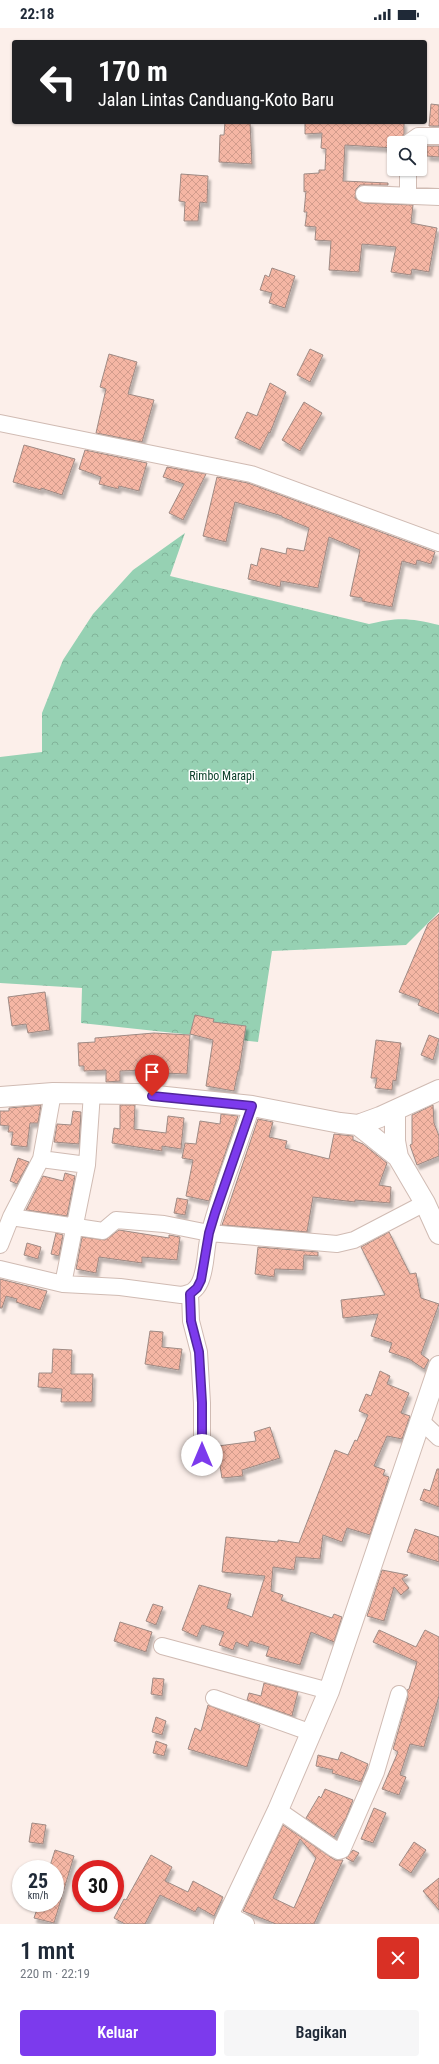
<!DOCTYPE html>
<html lang="id">
<meta charset="utf-8">
<style>
:root{--surface:#fff;--page:#f6f6f7;--text:#1f2937;--muted:#747a83;--accent:#7c3aed}
body{margin:0;font-family:"Roboto Condensed",sans-serif;background:var(--page);color:var(--text);height:100vh;display:flex;flex-direction:column;font-size:15px;white-space:nowrap}
*{box-sizing:border-box;margin:0}
p{font-size:13px;color:var(--muted)}
.icon{flex:none;width:22px;height:22px;fill:none;stroke:currentColor;stroke-width:2;stroke-linecap:round;stroke-linejoin:round}
.map{position:relative;height:1896px;overflow:hidden}
.details{display:flex;flex-direction:column;background:var(--surface);flex:1}
.details>*{flex:none}
.hud{position:absolute;left:12px;top:12px;width:415px;height:84px;border-radius:4px;box-shadow:0 1px 3px #0004;background:#202124;color:#fff;overflow:hidden}
.tools{position:absolute;left:387px;top:108px;display:grid;gap:8px}
.tools a{display:grid;place-items:center;width:40px;height:40px;border-radius:4px;background:var(--surface);box-shadow:0 1px 3px #0004;font-size:20px}
.speed{position:absolute;left:12px;top:1832px;display:flex;gap:8px;font-size:20px;font-weight:700;text-align:center}
.speed>*{display:grid;place-content:center;width:52px;height:52px;border-radius:50%;background:var(--surface);box-shadow:0 1px 3px #0004;line-height:1}
.speed small{font-size:10px;font-weight:400}
.speed .limit{border:6px solid #d22;background:#fff;color:#111}
.pin{position:absolute;display:grid;place-items:center;width:34px;height:34px;color:#fff;margin:-41px -17px;border-radius:50% 50% 50% 0;rotate:-45deg;box-shadow:0 0 4px #0007}
.pin .icon{rotate:45deg}
.me{position:absolute;width:44px;margin:-22px;rotate:0deg;stroke-linejoin:round;filter:drop-shadow(0 0 3px #0008)}
.turn{display:flex;align-items:center;gap:14px;height:84px;padding:0 20px;font-size:18px}
.turn .icon{width:52px;height:52px;stroke-width:2.5}
.turn b{display:block;font-size:28px;line-height:34px}
.round{display:grid;place-items:center;flex:none;width:42px;height:42px;border-radius:4px;background:var(--page)}
.headline{display:flex;align-items:center;justify-content:space-between;height:68px;padding:0 20px}
h1{font-size:24px;font-weight:600;line-height:30px}
.action{display:flex;gap:8px;margin-top:auto;padding:8px 20px}
.action a{flex:1;height:46px;border-radius:4px;background:var(--accent);color:#fff;font-size:16px;font-weight:600;line-height:46px;text-align:center}
.action a+a{background:var(--page);color:var(--text)}
.status{display:flex;justify-content:space-between;align-items:center;height:28px;padding:0 20px;background:var(--surface);direction:ltr}
.status svg{height:11px;fill:currentColor}
.map>svg:first-child{display:block}
</style>
<div class="status"><b>22:18</b><svg viewBox="0 0 49 12"><path d="M0 12V9h3v3zM5 12V6h3v6zM10 12V3h3v9zM15 12V0h3v12zM26 1h20v11H26zM47 4h2v5h-2z"/></svg></div>
<div class="map">
<svg width="439" height="1896" viewBox="0 0 439 1896">
<defs>
<pattern id="forest-crowns" width="20" height="18" patternUnits="userSpaceOnUse"><rect width="20" height="18" fill="#96d1b3"/><path d="M2 6a3 3 0 1 1 6 0M12 15a3 3 0 1 1 6 0" fill="none" stroke="#81b399"/></pattern>
<pattern id="building-cross-hatch" width="8" height="8" patternUnits="userSpaceOnUse"><rect width="8" height="8" fill="#f5b6a4"/><path d="M0 0l8 8M0 8l8-8" fill="none" stroke="#d29c8c"/></pattern>
<filter id="shadow"><feDropShadow dx="2.5" dy="4.5" stdDeviation="1" flood-color="#0004"/></filter>
</defs>
<rect width="100%" height="100%" fill="#fcefea"/>
<path fill="url(#forest-crowns)" d="M185,505L170,548L369,596C398,589 410,590 439,597V884L406,917L272,923L258,1014L81,995L82,960L0,955V729L42,724V685L63,632L93,586L133,542Z"/>
<path fill="url(#building-cross-hatch)" stroke="#9e8a84" fill-rule="evenodd" filter="url(#shadow)" d="M431,76L439,77V98H429Z
M225,94H250L252,136L219,134L220,107H224Z
M305,94H404V106L399,115H394V120L345,117L343,153L388,155V157H360L356,161L355,170L364,175L413,177L411,195L437,200L429,244L412,241L411,247L391,244L396,219L362,216L359,244L329,242L331,213L315,212L316,199L305,198L307,184H304L306,163L304,164V146L319,145V142H325L326,121L321,120L322,105L305,106Z
M427,118H439V129L427,128Z
M181,146L208,148L207,175L200,174L198,193H184L185,174L179,173Z
M272,240L295,248L285,280L269,275L272,265L260,262L265,247L269,249Z
M310,321L323,327L310,354L297,347Z
M109,326L137,334L128,366L154,372L142,414L96,405L106,361L100,359Z
M270,355L286,364L270,405L269,404L260,422L235,410L247,384L257,388Z
M304,374L322,385L300,423L282,412Z
M24,417L75,431L62,467L41,460V462L13,454Z
M85,422L147,435L139,463L119,458L118,461L99,456L101,449L79,441Z
M167,439L206,446L183,492L169,485L184,456L163,449Z
M217,449L248,455L435,524L431,536L417,532L416,537L402,533L392,579L362,573V570L350,568L360,522L329,509L318,560L281,553L280,559L248,551L251,536L257,538L261,520L286,526L287,520L304,523L309,500L282,489V488L235,474L226,514L203,508Z
M439,886V986L418,977L420,972L399,964L428,896Z
M45,964L50,1002L28,1005L26,996L12,998L8,969Z
M195,987L214,991L213,994L246,998L239,1043H238L234,1063L206,1058L213,1012L190,1006Z
M154,1005L190,1007L187,1046L163,1045L162,1052L144,1051L145,1042L120,1043V1053L106,1054V1042L84,1043V1038H79L78,1015L95,1014V1010Z
M429,1007L439,1011L433,1032L421,1027Z
M376,1012L401,1015L396,1053L393,1052L392,1062L375,1060L377,1050H371Z
M41,1077L38,1095H30L27,1119L11,1117L13,1104H8L9,1098L0,1097V1083H9V1080Z
M120,1077H135L134,1101L166,1105L168,1088L184,1090L181,1121L162,1118V1123L112,1115L114,1100L120,1101Z
M433,1077L434,1095L439,1108V1128L417,1137L410,1117L412,1116V1087Z
M73,1083L81,1084L79,1116L54,1114L57,1096L71,1097Z
M221,1086L238,1088L209,1173L186,1168L193,1132L182,1130L185,1115L196,1116L200,1093L220,1096Z
M258,1091L273,1094L269,1109L287,1113L285,1120L329,1131L334,1106L353,1108V1112L363,1116L387,1135L379,1157L391,1159L390,1175L355,1172V1174L313,1169L307,1204L222,1197Z
M18,1130L29,1134L17,1156L10,1153Z
M65,1145L75,1148L67,1188L26,1182L43,1148L63,1153Z
M177,1170L188,1172L185,1187L174,1185Z
M119,1202L169,1210V1207L180,1209L177,1232L142,1229V1235L99,1229L96,1245L76,1241L82,1209L105,1212Z
M389,1204L410,1246L416,1245L421,1270L439,1276L421,1326L429,1332L424,1341L409,1331L389,1324L392,1315L371,1308L378,1286L343,1290L341,1272L385,1267L361,1219Z
M56,1205L63,1207L59,1228L51,1226Z
M27,1215L41,1219L38,1231L24,1227Z
M258,1219L318,1224V1228L304,1227L303,1242L275,1241L274,1249L255,1246Z
M0,1251L47,1263L40,1282L16,1274L17,1271L6,1268L2,1280H0Z
M150,1303L163,1304L162,1319L182,1321L179,1342L145,1336Z
M53,1321L72,1322L71,1346H93L92,1374H61L62,1361L38,1359L39,1345H52Z
M380,1343L390,1348L387,1356L409,1365L401,1385L410,1388L402,1411L387,1408L374,1438L385,1442L383,1447L389,1449L370,1507L347,1500L342,1514L323,1507L320,1531L296,1529L294,1542L273,1539L271,1563L283,1567L281,1572L332,1590L334,1586L342,1589L334,1614L311,1604L300,1637L266,1628L269,1619L250,1613L248,1619L236,1614L233,1622L219,1617L224,1604L202,1597L197,1609L182,1602L199,1557L231,1566L227,1580L252,1589L265,1548L222,1544L226,1509L278,1514V1512L299,1515L335,1422L348,1427L355,1412L357,1413L368,1387L359,1383L366,1366L371,1368Z
M270,1399L280,1430L242,1442L243,1448L222,1450L220,1438L222,1432L219,1426L218,1418L256,1413L254,1404Z
M437,1441H439V1479L420,1472L424,1461L430,1463Z
M415,1501L439,1509V1534L407,1524Z
M382,1542L408,1547L402,1551L409,1560L401,1567L394,1559L384,1593L367,1588Z
M153,1576L163,1579L156,1597L146,1593Z
M120,1594L152,1604L146,1624L114,1613Z
M379,1602L416,1619L425,1602L439,1609V1668L424,1719L410,1716L400,1747L406,1749L399,1767L382,1761L398,1724L393,1721L408,1669L407,1662L409,1661L417,1634L373,1614Z
M153,1650L164,1651L162,1668L151,1666Z
M264,1655L298,1664L292,1688L247,1672L249,1665L261,1668Z
M208,1677L260,1697L247,1739L188,1721L195,1700L201,1703Z
M156,1689L166,1693L162,1707L152,1704Z
M156,1713L167,1717L164,1728L153,1725Z
M341,1724L368,1736L361,1754L332,1745L333,1742L316,1738L318,1727L338,1732Z
M325,1761L353,1772L346,1790L334,1809L306,1790L319,1768L321,1770Z
M374,1780L386,1785L373,1815L361,1811Z
M32,1795L46,1797L43,1816L29,1814Z
M283,1797L329,1828L335,1832H343L314,1896H276L243,1883ZM300,1811L316,1830L294,1880L273,1870Z
M414,1814L426,1822L411,1845L399,1837Z
M55,1822L74,1828L54,1895L34,1890L39,1875H55V1841H49Z
M353,1822L359,1825L353,1834L346,1830Z
M151,1827L172,1839L165,1853L188,1864L193,1853L223,1869L214,1888L198,1879L195,1884L160,1867L145,1896H125L114,1890L124,1871L126,1872Z
M439,1850V1882L423,1863Z"/>
<g fill="none" stroke-linecap="round" stroke-linejoin="round">
<defs>
<path id="minor" d="M408,115L418,108H439
M408,141V167
M364,166L439,169
M0,395L251,446L439,515
M41,1131L87,1137
M11,1189L103,1203L116,1192L164,1196L209,1205L337,1216L354,1212L425,1175
M0,1217L11,1189L41,1131L53,1065
M0,1241L63,1256L120,1259L181,1267C191,1265 196,1263 200,1254C207,1239 205,1219 210,1203C221,1161 238,1120 252,1078
M63,1256L87,1137L92,1065
M190,1265L191,1293L199,1324L202,1375V1427C204,1433 207,1434 213,1433
M421,1393L439,1410
M162,1618L329,1663
M214,1670L312,1705
M278,1782L333,1820L339,1823L342,1822L376,1744L399,1666
M228,1886L246,1896"/>
<path id="major" d="M0,1069L53,1065L137,1066L252,1078L340,1095L358,1097L380,1089L439,1062
M395,1083V1113L398,1129
M358,1097L398,1129L425,1175L439,1206
M224,1896L278,1782L329,1663L439,1338"/>
</defs>
<use href="#minor" stroke="#d0bbb3" stroke-width="18"/>
<use href="#major" stroke="#d0bbb3" stroke-width="22"/>
<use href="#minor" stroke="#fff" stroke-width="16"/>
<use href="#major" stroke="#fff" stroke-width="20"/>
</g>
<g fill="none" stroke-linecap="round" stroke-linejoin="round">
<defs>
<path id="route" d="M152,1068L252,1078L215,1185L209,1205L201,1252L197,1260L190,1266L191,1293L199,1324L202,1375V1427"/>
</defs>
<use href="#route" stroke="#51269a" stroke-width="10"/>
<use href="#route" stroke="#7c3aed" stroke-width="7"/>
</g>
<g text-anchor="middle" stroke-width="3" stroke-linejoin="round" paint-order="stroke">
<g font-size="12" fill="#0c402b" stroke="#fff">
<text x="222" y="752">Rimbo Marapi</text>
</g>
</g>
</svg>
<div class="tools">
<a><svg class="icon" aria-label="search" viewBox="0 0 24 24"><circle cx="10" cy="10" r="6"/><path d="M15 15l6 6"/></svg></a>
</div>
<div class="speed"><div>25<small>km/h</small></div><div class="limit">30</div></div>
<div class="pin" style="left:152px;top:1068px;background:#d93025"><svg class="icon" aria-label="arrive" viewBox="0 0 24 24"><path d="M6 21V4h12l-3 4 3 4H6"/></svg></div>
<svg class="me" style="left:202px;top:1427px" viewBox="-20 -20 40 40"><circle r="19" fill="#fff"/><path d="M0-13L10 11 0 6-10 11z" fill="#7c3aed"/></svg>
<div class="hud">
<div class="turn"><svg class="icon" aria-label="left" viewBox="0 0 24 24"><path d="M17 20v-9H6M10 6l-5 5 5 5"/></svg><div><b>170 m</b>Jalan Lintas Canduang-Koto Baru</div></div>
</div>
</div>
<section class="details">
<div class="headline"><div><h1>1 mnt</h1><p>220 m · 22:19</p></div><a class="round" style="background:#d93025;color:#fff"><svg class="icon" aria-label="close" viewBox="0 0 24 24"><path d="M6 6l12 12M18 6L6 18"/></svg></a></div>
<div class="action"><a>Keluar</a><a>Bagikan</a></div>
</section>
